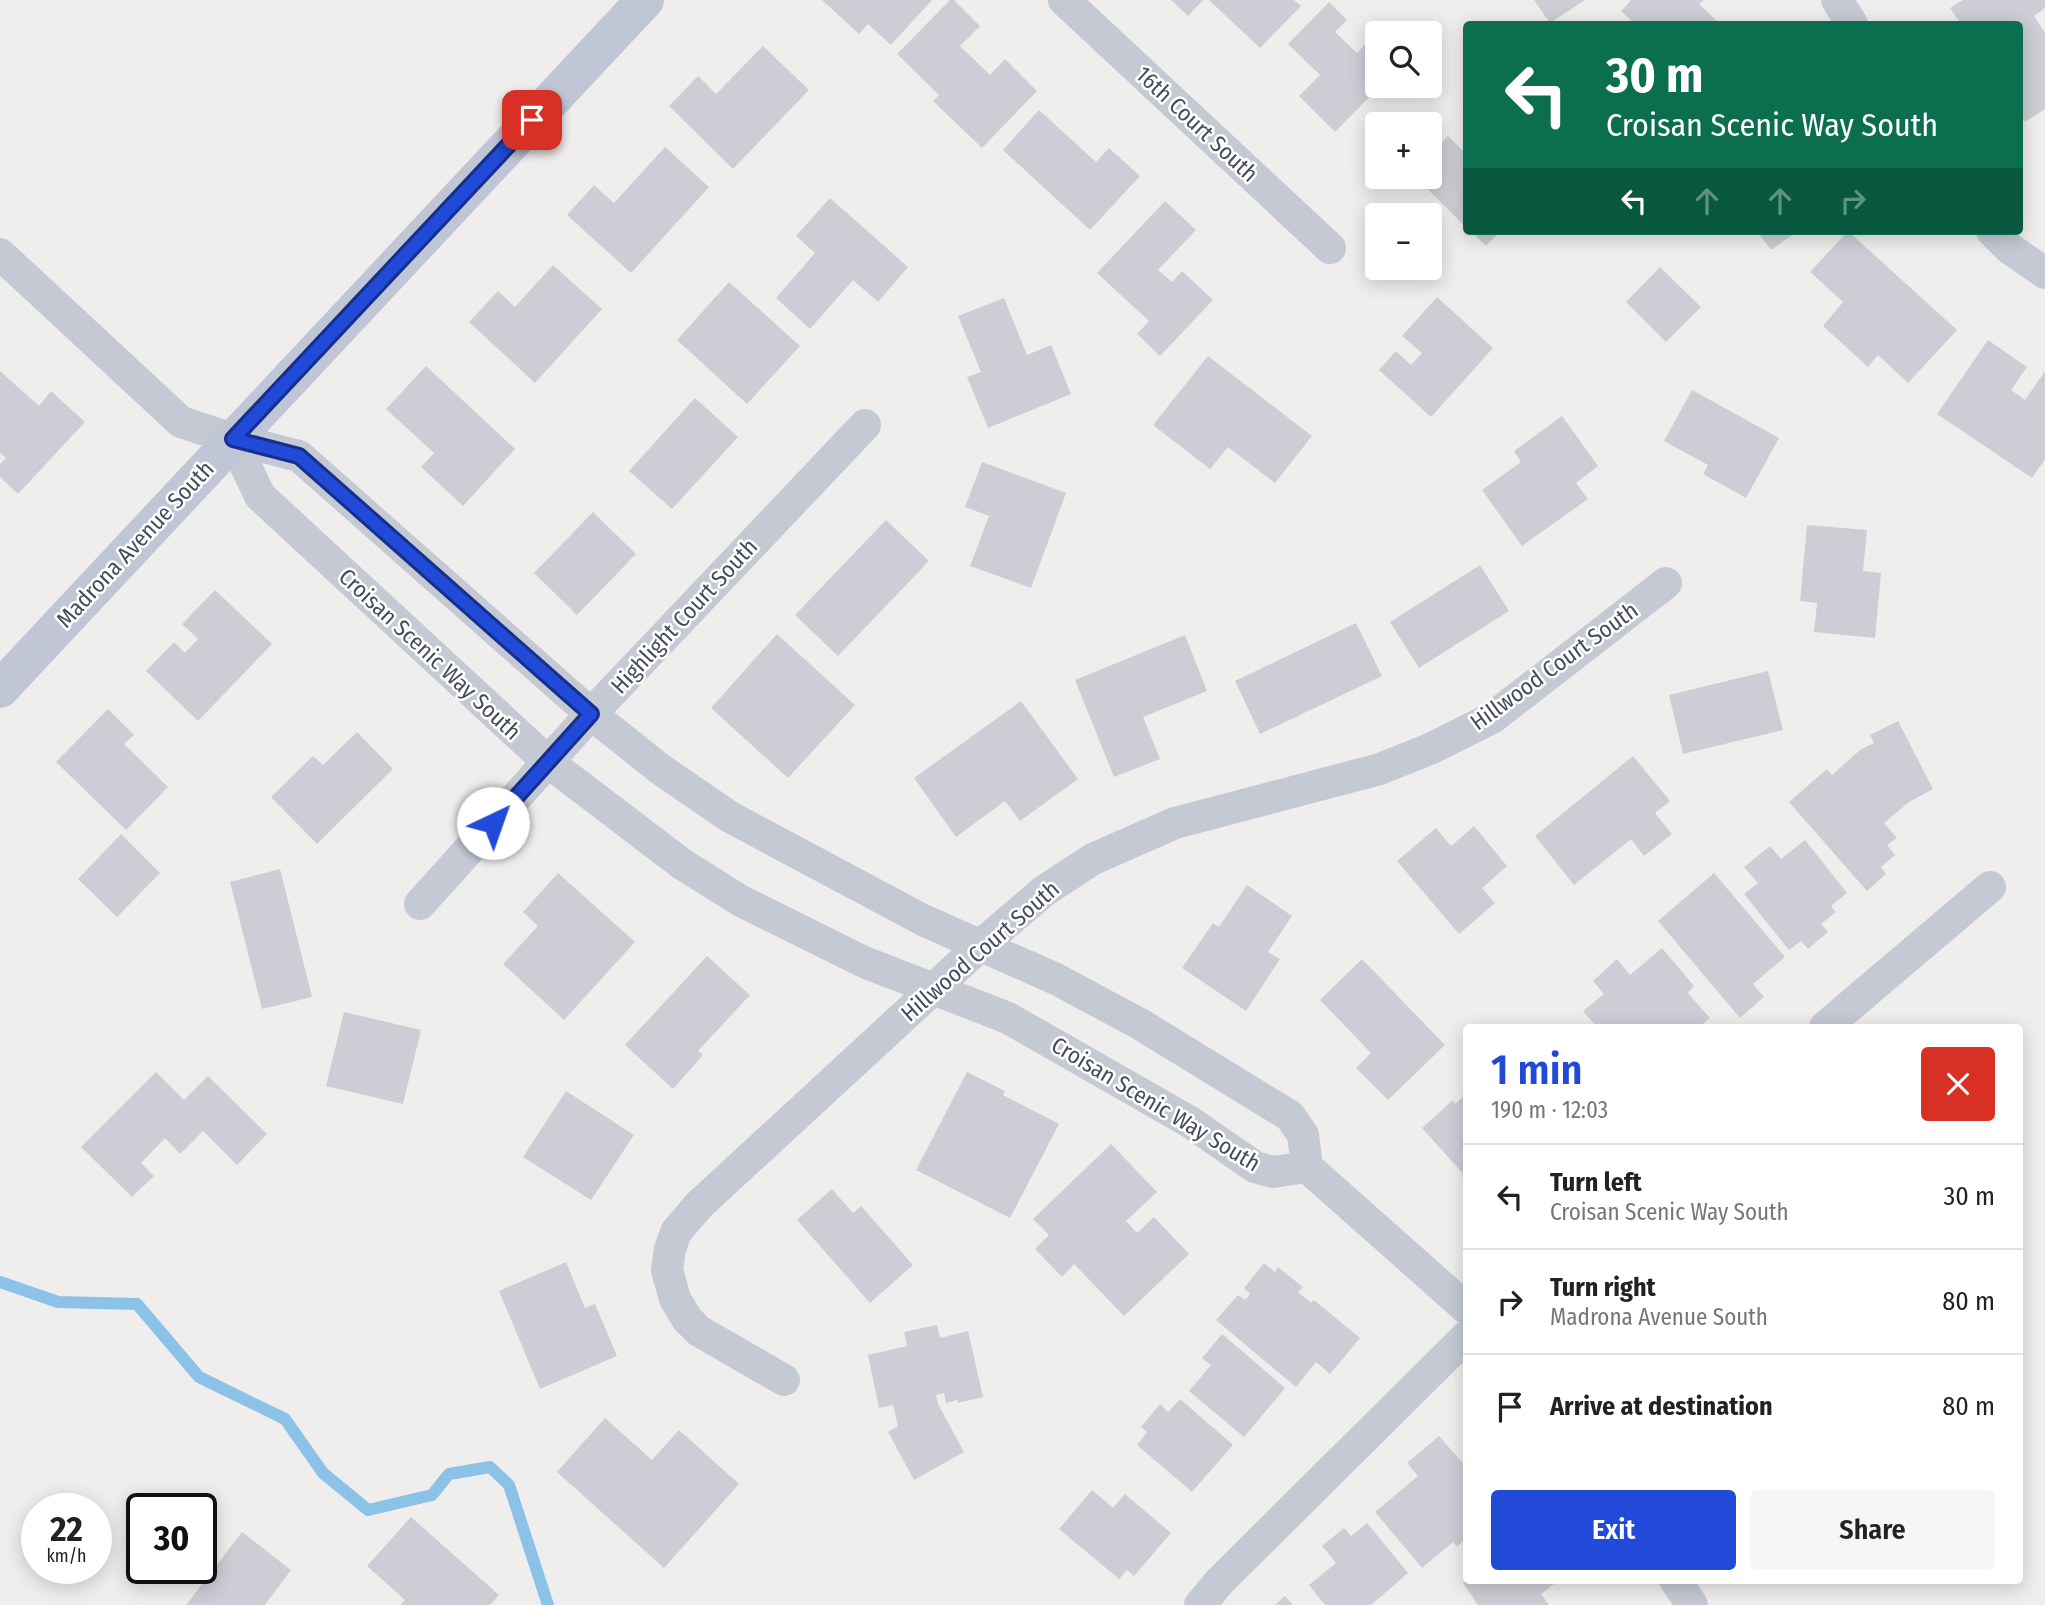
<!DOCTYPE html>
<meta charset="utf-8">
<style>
:root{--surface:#fff;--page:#f6f6f6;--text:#222;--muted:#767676;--line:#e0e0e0;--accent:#204ad7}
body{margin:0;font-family:"Fira Sans Condensed",sans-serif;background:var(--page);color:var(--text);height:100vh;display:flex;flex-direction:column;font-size:26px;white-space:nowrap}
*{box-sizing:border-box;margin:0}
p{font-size:23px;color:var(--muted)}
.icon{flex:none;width:38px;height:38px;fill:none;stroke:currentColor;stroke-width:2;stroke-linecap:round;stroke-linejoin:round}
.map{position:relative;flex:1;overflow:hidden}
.side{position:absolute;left:1463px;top:1024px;width:560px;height:560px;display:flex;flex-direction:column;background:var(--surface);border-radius:7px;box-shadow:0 4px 18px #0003}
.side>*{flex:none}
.top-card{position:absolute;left:1463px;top:21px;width:560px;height:214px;border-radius:7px;box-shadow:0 4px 18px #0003;background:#0b6e4f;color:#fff;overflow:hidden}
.fabs{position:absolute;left:1365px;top:21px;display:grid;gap:14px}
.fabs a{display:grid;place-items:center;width:77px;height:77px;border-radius:7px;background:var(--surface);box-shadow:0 4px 18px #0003;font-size:35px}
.speed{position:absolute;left:21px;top:1493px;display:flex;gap:14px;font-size:35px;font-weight:700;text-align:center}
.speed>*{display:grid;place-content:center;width:91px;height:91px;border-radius:50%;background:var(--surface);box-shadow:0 4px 18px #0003;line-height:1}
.speed small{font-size:18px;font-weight:400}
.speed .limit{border:4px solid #111;border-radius:10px;background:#fff;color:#111}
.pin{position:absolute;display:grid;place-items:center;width:60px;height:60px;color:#fff;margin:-30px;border-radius:14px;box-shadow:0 4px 10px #0006}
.me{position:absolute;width:77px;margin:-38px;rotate:42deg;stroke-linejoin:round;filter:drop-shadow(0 0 5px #0008)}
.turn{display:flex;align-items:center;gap:24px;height:147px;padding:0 28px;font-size:32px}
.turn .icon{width:91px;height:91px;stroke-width:2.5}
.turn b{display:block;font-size:49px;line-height:60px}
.lanes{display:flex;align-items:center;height:66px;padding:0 28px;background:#0003;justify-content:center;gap:35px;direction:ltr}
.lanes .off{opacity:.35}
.round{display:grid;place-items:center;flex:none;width:74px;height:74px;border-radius:7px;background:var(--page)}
.summary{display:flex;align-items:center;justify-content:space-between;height:119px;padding:0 28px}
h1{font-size:42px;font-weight:600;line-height:52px;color:var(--accent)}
.button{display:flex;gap:14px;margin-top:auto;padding:14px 28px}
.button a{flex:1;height:80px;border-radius:7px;background:var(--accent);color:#fff;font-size:28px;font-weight:600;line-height:80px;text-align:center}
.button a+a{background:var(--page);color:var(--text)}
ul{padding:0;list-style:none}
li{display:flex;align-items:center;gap:21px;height:105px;padding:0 28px;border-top:2px solid var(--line)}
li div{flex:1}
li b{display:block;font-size:26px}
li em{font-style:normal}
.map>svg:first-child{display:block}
</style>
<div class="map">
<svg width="2045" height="1605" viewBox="0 0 2045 1605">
<rect width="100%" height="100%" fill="#f0eeed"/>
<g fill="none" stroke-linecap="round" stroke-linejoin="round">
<path stroke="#8cc1e8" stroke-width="12" d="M0,1282L58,1302L137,1304L199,1377L285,1419L323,1473L368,1510L432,1495L449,1474L490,1467L509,1485L548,1605"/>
</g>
<path fill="#cdced5" d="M822,0H932L891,45L868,24L859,34Z
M950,0H954L980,26L960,46L990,75L1005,59L1037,91L982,148L933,101L939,95L897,54Z
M1171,0H1203L1188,16Z
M1209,0H1294L1301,6L1260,48Z
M1534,0H1585L1550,23Z
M1631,0H1704L1699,4L1720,24H1635L1621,11Z
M1963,0H2045V8L2034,16L2045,33V109L2025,122L2020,114V24H1961L1950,8Z
M1329,2L1347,20L1335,32L1357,53L1367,42L1377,51V86H1380L1335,132L1299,96L1320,75L1288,44Z
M763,46L809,90L733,169L669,106L698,76L716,94Z
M1039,110L1096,162L1109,148L1140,176L1090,230L1003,150Z
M1448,136L1466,154V227L1415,177H1430V155Z
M665,147L709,187L631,273L567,215L594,185L614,203Z
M830,198L908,267L878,302L853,280L810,329L776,298L815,253L796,236Z
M1165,201L1196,230L1158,270L1172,282L1182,271L1213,300L1160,356L1137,334L1149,321L1097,273Z
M1471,231H1500L1486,246Z
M1757,231H1798L1771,250Z
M1848,231L1957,330L1908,383L1878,355L1868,367L1823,326L1843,302L1810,272Z
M553,265L602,309L535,383L469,322L498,291L515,307Z
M1660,267L1701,307L1666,342L1626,302Z
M729,282L800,346L747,404L677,340Z
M1437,297L1493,348L1431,417L1379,370L1396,351L1411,365L1422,353L1402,336Z
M1004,298L1027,355L1051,345L1071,394L988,428L967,377L981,372L958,316Z
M1988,340L2027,367L2011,390L2025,400L2045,371V459L2032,478L1937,414Z
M1208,356L1312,436L1275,483L1228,447L1210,469L1153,425Z
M426,366L515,449L463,506L421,467L434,453L386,409Z
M0,371L39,406L51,391L85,422L18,494L0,477V464L6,458L0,453Z
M1692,390L1779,438L1746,498L1703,474L1708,465L1664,441Z
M695,398L738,437L672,509L629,471Z
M1562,416L1598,466L1576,483L1588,499L1522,546L1482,490L1521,462L1514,451Z
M982,462L1066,493L1031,588L970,566L989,516L965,507Z
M593,512L636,554L577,615L534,573Z
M886,520L929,561L838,656L795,615Z
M1807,525L1867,530L1863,571L1881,573L1875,638L1814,632L1817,603L1800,601Z
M1480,565L1509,611L1419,668L1390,622Z
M215,590L272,644L198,721L146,671L174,642L185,653L198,639L182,624Z
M1356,623L1382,676L1260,734L1235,681Z
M777,634L855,705L788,778L711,708Z
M1185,635L1207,691L1143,717L1160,759L1114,777L1075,680Z
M1768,671L1783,730L1683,754L1669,695Z
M1021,701L1078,779L1020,821L1005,801L956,837L914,778Z
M108,709L134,735L124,744L168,787L126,830L56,762Z
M1898,721L1933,789L1909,802L1884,823L1897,838L1887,845L1895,855L1881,867L1886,874L1867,891L1789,802L1827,769L1832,775L1860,750L1874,743L1870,735Z
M357,732L393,769L317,844L271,797L313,756L323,765Z
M1633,756L1670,801L1655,813L1672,834L1644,856L1631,839L1574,885L1535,836Z
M1474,826L1507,866L1482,888L1495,903L1459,934L1397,861L1436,828L1451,846Z
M121,834L160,873L117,917L78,879Z
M1805,840L1847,893L1831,906L1836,912L1821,924L1828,932L1808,949L1801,941L1789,950L1744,894L1758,883L1744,867L1770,846L1781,859Z
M280,869L312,997L262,1009L230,882Z
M558,873L635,942L564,1020L503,964L538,926L523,912Z
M1714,873L1785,957L1753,984L1764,997L1740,1018L1658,921Z
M1247,885L1292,916L1268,952L1280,959L1246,1011L1182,968L1213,923L1219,927Z
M1662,948L1694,986L1688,993L1710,1018L1699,1027H1597L1583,1011L1604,994L1593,981L1617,959L1630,975Z
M707,956L750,995L698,1051L703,1055L673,1089L625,1045Z
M1362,959L1445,1045L1388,1100L1356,1068L1371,1053L1320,1000Z
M344,1012L421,1030L403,1104L326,1086Z
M156,1072L184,1100L208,1076L267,1134L237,1165L203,1131L180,1154L165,1138L141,1163L154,1176L132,1197L81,1147Z
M967,1072L1005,1091L1003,1095L1059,1124L1010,1218L916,1170Z
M566,1091L634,1135L591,1200L523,1157Z
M1466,1094V1177L1422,1128L1453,1100L1455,1104Z
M1111,1144L1157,1192L1126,1221L1137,1233L1154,1217L1189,1254L1124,1316L1074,1264L1062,1277L1035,1249L1049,1235L1033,1219Z
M832,1189L853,1213L861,1206L913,1265L870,1303L797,1220Z
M566,1262L585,1308L595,1304L617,1356L540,1389L499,1291Z
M1264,1263L1275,1272L1278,1267L1303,1287L1298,1292L1311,1303L1314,1300L1360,1338L1330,1374L1316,1362L1296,1387L1216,1320L1238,1295L1245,1300L1250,1294L1244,1288Z
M937,1325L940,1338L968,1331L983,1397L958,1403V1400L946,1403L944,1393L936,1395L938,1404L964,1452L914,1480L888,1432L898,1426L893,1405L879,1408L868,1355L907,1346L904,1332Z
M1222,1334L1285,1388L1244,1437L1189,1391L1211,1365L1202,1358Z
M1180,1399L1233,1445L1192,1492L1137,1445L1147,1432L1141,1427L1160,1404L1168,1412Z
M605,1418L652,1460L679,1430L739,1484L664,1568L557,1472Z
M1439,1436L1466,1467V1538L1457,1547L1453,1542L1422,1568L1375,1512L1418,1476L1407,1463Z
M1092,1490L1113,1508L1125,1494L1171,1533L1134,1576L1127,1570L1119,1579L1059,1529Z
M411,1517L499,1595L490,1605H400L405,1600L367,1566Z
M1367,1523L1408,1573L1371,1605H1325L1309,1585L1336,1563L1322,1546L1344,1528L1351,1536Z
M242,1532L291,1570L265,1605H186Z
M1467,1580H1552L1554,1584L1541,1594L1549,1605H1478L1463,1583Z
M1285,1596L1293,1605H1275Z"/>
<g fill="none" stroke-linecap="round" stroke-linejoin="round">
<path stroke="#c4c9d4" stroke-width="32" d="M1064,0L1330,248
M1837,0L1852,24
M1992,231L2009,248L2045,273
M0,254L181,422L233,439L299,456L591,714L660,769L730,817L923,920L1056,979L1140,1024L1290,1116L1303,1135L1307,1167L1273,1172L1255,1167L1190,1122L1008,1018L864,962L741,901L682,864L548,762L260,496L233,439
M420,904L591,714L865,425
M1825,1027L1990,887
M1307,1167L1466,1308
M784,1380L699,1331L687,1319L675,1299L667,1270L670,1249L676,1232L699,1205L981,945L1044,891L1093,859L1175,823L1380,769L1432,748L1492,718L1666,583
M1675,1580L1692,1605
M1200,1605L1220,1581L1466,1337"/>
<path stroke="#c1c6d6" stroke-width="38" d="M0,689L645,0"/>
</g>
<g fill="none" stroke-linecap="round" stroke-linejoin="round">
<defs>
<path id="route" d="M493,823L591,714L299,456L233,439L532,120"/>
</defs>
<use href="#route" stroke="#15308c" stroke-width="18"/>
<use href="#route" stroke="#204ad7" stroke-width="12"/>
</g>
<g text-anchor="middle" stroke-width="5" stroke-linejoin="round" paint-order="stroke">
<g font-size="23" fill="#464d5a" stroke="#fff">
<text transform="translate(1197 124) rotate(43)" y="8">16th Court South</text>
<text transform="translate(135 544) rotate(-47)" y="8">Madrona Avenue South</text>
<text transform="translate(684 616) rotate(-47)" y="8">Highlight Court South</text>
<text transform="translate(430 654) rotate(43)" y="8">Croisan Scenic Way South</text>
<text transform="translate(1554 666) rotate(-36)" y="8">Hillwood Court South</text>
<text transform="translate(980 951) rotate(-41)" y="8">Hillwood Court South</text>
<text transform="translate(1156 1104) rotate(31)" y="8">Croisan Scenic Way South</text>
</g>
</g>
</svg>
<div class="fabs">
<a><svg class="icon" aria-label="search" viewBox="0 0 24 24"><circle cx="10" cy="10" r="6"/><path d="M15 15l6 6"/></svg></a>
<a>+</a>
<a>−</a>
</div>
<div class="speed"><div>22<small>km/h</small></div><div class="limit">30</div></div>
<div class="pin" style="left:532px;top:120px;background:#d93025"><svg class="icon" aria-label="arrive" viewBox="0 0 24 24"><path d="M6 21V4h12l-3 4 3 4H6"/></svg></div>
<svg class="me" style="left:493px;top:823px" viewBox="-20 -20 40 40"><circle r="19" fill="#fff"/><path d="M0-13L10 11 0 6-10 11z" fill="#204ad7"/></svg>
<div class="top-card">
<div class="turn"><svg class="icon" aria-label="left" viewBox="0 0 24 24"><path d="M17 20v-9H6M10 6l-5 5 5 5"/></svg><div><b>30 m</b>Croisan Scenic Way South</div></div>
<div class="lanes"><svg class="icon" aria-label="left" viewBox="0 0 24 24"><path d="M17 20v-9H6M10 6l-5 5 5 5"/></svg><svg class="icon off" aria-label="ahead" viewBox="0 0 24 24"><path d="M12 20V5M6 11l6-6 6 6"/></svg><svg class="icon off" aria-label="ahead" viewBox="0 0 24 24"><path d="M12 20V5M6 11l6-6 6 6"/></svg><svg class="icon off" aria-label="right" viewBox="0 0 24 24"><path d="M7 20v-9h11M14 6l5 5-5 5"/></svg></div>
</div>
<section class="side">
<div class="summary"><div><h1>1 min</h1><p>190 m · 12:03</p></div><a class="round" style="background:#d93025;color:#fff"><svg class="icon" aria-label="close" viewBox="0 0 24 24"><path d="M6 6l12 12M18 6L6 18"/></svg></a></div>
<ul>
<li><svg class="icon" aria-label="left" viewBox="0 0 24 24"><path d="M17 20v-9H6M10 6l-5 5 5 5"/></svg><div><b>Turn left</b><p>Croisan Scenic Way South</p></div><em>30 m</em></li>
<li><svg class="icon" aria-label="right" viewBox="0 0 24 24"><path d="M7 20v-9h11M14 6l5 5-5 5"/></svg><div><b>Turn right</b><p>Madrona Avenue South</p></div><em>80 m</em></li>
<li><svg class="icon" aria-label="arrive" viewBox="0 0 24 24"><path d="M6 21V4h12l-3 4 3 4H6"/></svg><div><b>Arrive at destination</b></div><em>80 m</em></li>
</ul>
<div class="button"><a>Exit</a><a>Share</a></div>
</section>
</div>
